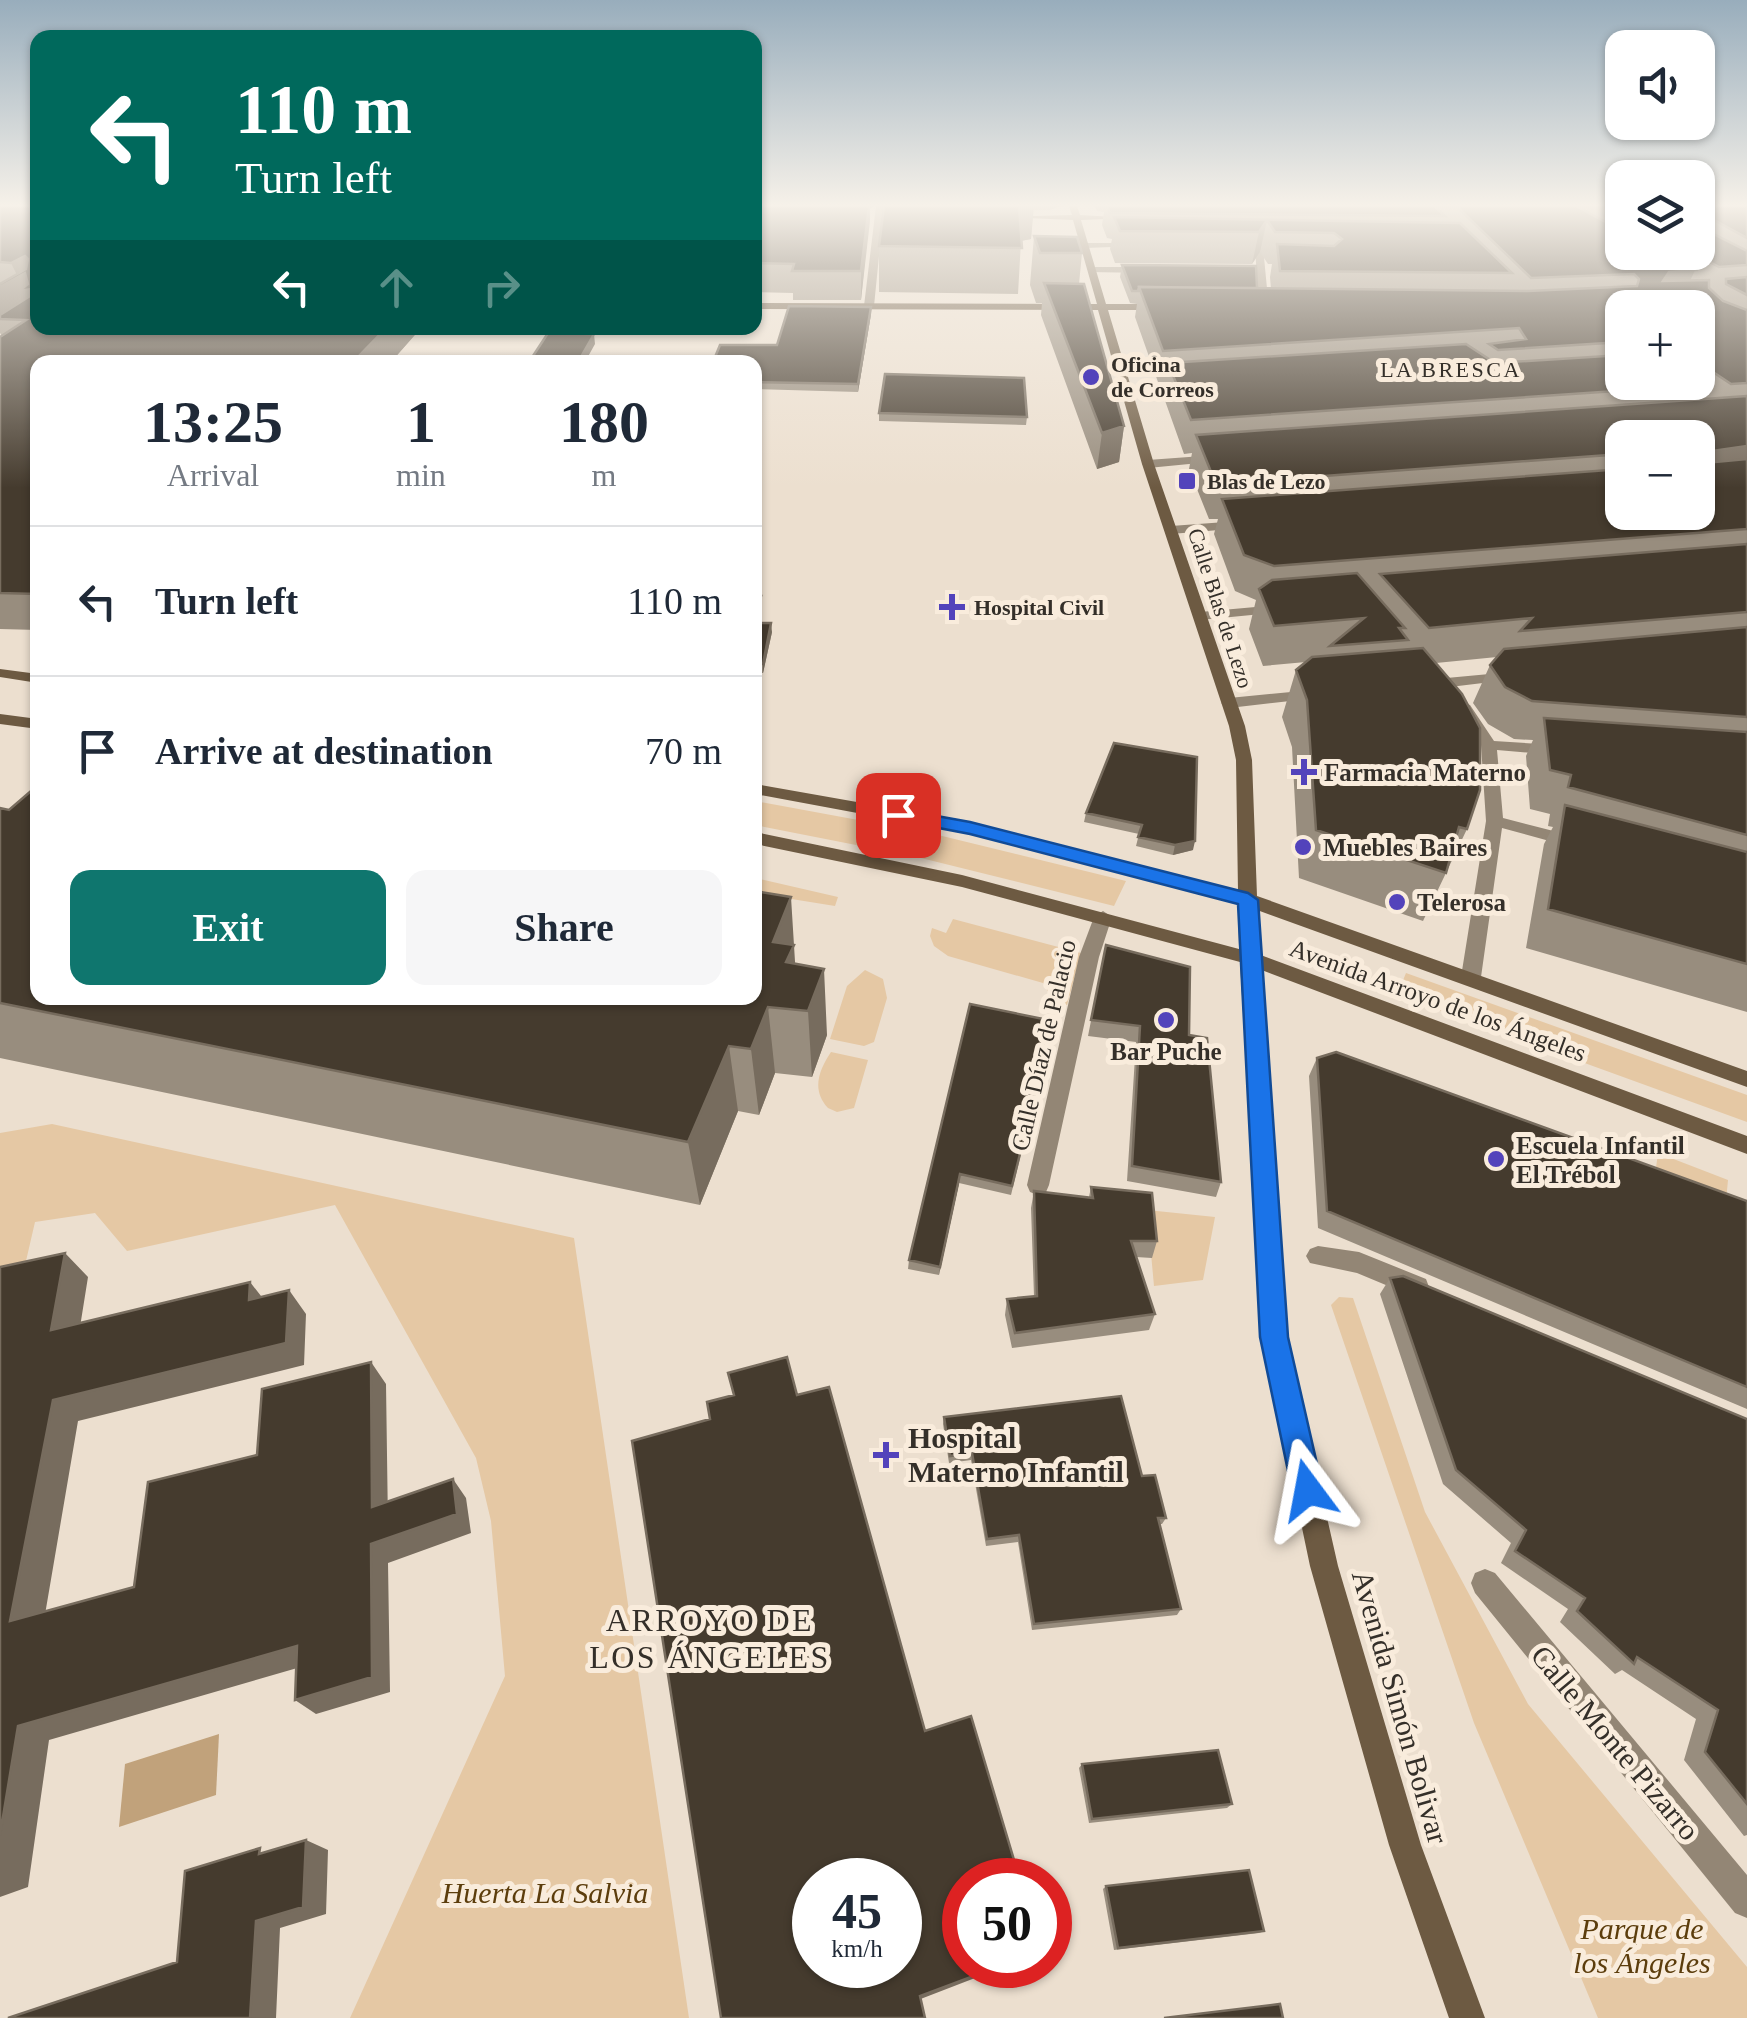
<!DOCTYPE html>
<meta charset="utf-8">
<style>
:root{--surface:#fff;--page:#f6f6f7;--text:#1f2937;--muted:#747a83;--line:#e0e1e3;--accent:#0f766e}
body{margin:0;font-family:"Times New Roman",serif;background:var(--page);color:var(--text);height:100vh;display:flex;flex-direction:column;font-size:38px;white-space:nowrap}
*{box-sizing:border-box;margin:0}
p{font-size:32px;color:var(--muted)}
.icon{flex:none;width:55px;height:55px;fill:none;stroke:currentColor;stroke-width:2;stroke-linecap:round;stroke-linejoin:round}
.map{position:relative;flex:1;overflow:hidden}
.side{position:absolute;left:30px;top:355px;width:732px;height:650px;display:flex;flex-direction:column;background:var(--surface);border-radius:20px;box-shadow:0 2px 8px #0004}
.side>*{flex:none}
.hud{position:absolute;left:30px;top:30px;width:732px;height:305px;border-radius:20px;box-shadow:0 2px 8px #0004;background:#00695c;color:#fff;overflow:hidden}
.fabs{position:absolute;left:1605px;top:30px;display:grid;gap:20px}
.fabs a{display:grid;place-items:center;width:110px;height:110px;border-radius:20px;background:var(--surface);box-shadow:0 2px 8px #0004;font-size:50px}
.speed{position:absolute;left:792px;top:1858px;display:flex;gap:20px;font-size:50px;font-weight:700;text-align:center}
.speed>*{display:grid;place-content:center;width:130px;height:130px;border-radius:50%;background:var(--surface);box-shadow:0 2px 8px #0004;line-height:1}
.speed small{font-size:25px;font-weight:400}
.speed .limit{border:15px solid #d22;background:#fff;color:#111}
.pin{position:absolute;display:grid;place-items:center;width:85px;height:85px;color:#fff;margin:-42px;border-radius:20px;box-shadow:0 5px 15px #0006}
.me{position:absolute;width:110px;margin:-55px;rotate:347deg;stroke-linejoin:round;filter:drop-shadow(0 0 8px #0008)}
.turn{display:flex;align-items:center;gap:35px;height:210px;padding:0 40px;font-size:45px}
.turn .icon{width:130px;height:130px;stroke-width:2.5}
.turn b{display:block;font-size:70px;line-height:85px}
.lanes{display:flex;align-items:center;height:95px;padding:0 40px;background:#0003;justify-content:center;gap:50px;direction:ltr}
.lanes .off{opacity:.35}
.eta{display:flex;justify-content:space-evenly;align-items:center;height:170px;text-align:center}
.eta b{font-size:60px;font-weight:600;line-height:70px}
.button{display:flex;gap:20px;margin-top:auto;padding:20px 40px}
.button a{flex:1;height:115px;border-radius:20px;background:var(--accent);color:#fff;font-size:40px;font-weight:600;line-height:115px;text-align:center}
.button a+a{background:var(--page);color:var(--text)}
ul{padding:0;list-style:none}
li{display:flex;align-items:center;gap:30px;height:150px;padding:0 40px;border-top:2px solid var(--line)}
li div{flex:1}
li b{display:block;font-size:38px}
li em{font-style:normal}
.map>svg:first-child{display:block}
</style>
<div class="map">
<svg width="1747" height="2018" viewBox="0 0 1747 2018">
<rect width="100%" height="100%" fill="#ecdfcf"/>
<path fill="#e5c8a4" d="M755,801L934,834L1126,881L1114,906L917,857L755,825Z
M755,878L838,897L835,906L755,893Z
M953,919L1081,953L1067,1005L1054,1001L1043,983L948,956L934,946L930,936L932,928L946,933Z
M865,970L883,979L887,998L874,1042L864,1046L830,1039L847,986Z
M1406,973L1747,1095V1122L1397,995Z
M831,1052L868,1060L854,1108L837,1112L828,1108C811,1090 819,1070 831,1052Z
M52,1124L574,1238L689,2018H350L505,1676L491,1521L476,1458L335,1205L127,1251L95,1213L35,1222L23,1274L0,1279V1133Z
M1658,1153L1728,1180L1726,1201L1655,1175Z
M1147,1210L1215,1217L1203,1280L1154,1286Z
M1339,1297L1353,1298L1425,1512L1528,1704L1747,1967V2018H1598L1474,1723L1331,1305Z"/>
<path fill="#c1a27b" d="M219,1734L216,1795L119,1827L125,1764Z"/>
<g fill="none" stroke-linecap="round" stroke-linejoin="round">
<path fill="#938675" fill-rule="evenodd" d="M1103,911L1112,917L1099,957L1049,1185L1046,1192L1038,1195L1030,1192L1027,1185L1079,957L1094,917Z
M1318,1246L1359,1252L1426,1279L1429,1287L1426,1295L1417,1298L1357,1273L1310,1263L1306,1256L1310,1249Z"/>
<path fill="#938675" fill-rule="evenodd" d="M876,206H884L874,306L869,309L864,306Z
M1082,243H1134L1138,246L1085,248Z
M1259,244L1263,247L1269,309L1264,312L1259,309L1255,247Z
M1092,267H1148L1152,270L1148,273L1089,272Z
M1189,384L1194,387L1193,389L1126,394L1121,391L1126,388Z
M1216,455L1220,457V461L1148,468L1142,464L1148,460Z
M1239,521L1245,525L1243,528L1171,534L1165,530L1171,526Z
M1277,605L1282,606V612L1200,620L1193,616L1200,612Z
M1511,672L1516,673V679L1425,690L1417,685L1425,680Z
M1312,690L1320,695L1317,698L1229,708L1221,703L1229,698Z
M1465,703L1470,705L1494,741L1555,745L1563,750L1555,755L1497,750L1503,818L1581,838L1584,842L1575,848L1502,828L1481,977L1471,984L1461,977L1486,821L1481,745L1457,708Z
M1485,1569L1495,1573L1747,1875V1918L1735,1913L1475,1593L1471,1583L1475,1573Z"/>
<path fill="#6d5a42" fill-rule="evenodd" d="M1069,206H1077L1080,215L1132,218L1081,220L1106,304H1163L1168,307L1163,310H1108L1154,464L1245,726L1252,760L1257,896L1747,1071V1087L1257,910L1258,954L1747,1136V1154L1259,969L1286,1337L1338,1566L1421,1845L1485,2018H1449L1389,1845L1310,1566L1262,1337L1240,962L962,887L755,844V832L962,875L1239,949L1238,904L970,834L755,794V784L970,822L1238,891L1236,760L1229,726L1142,464L1098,310L755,309V303L1097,304L1073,220L1003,217L1072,215Z
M0,669L38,674V683L0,677Z
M0,714L38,719V729L0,724Z"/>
</g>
<path fill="#988d7e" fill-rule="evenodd" d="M0,206H38V328H421L391,362H38V630L0,629V337L2,336L0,333Z
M755,206H873L870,209L861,300H793V293L755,292Z
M884,206H1061L1050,210H1033L1031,239L1021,241L1018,294L879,292V246Z
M1095,206H1622V252H1698V206H1747V1012L1526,948L1544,844L1553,827L1548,826L1550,814L1530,809L1526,756L1533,740L1514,739L1488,724L1473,703L1490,665L1497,657L1436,663L1467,829L1423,921L1299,878L1292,747L1282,717L1296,670L1306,662L1263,666L1249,629L1256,600L1235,591L1214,534L1218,519H1209L1189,469L1192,453L1184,454L1163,395L1165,382H1158L1135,317L1137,304L1130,303L1120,277L1122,265L1257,288L1271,289L1270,277L1272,264H1268L1260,252L1252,264L1115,263L1110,249L1112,239L1107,238L1102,225L1104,212L1097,211ZM1622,308H1698V382H1622ZM1622,438L1698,512H1622Z
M1034,236L1082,253L1079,284L1124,426L1119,462L1097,469L1041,315L1042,303H1036L1030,285Z
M871,314L858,392L755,389V362L777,345Z
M879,413L1027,417L1026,425L879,421Z
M755,596L762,605L758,623L772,632L763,673H755Z
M1114,743L1193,850L1173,855L1136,846L1139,834L1084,822L1086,813Z
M0,808L796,964L827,1035L812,1077L775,1073L759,1115L738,1111L700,1205L0,1058Z
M1106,945L1189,1035L1221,1182L1216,1197L1127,1181L1136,1042L1088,1036Z
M970,1004L1051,1030L1011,1195L959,1183L939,1275L908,1269L909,1260Z
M1317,1058L1747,1201V1409L1318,1228L1309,1076Z
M1091,1187L1157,1241L1152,1258L1136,1257L1155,1314L1149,1330L1012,1348L1005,1315L1007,1299L1034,1296L1031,1208L1034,1191L1089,1197Z
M1390,1278L1747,1419V1835L1744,1836L1684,1760L1696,1719L1622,1670L1615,1674L1560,1622L1568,1609L1501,1563L1511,1543L1443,1484L1380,1294Z
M944,1417L1142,1476L1166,1518L1162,1524H1159L1181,1609L1177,1615L1032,1630L1018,1542L986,1546L971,1460L949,1463L943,1424Z
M1082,1764L1232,1804L1227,1808L1089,1823L1079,1768Z
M1106,1886L1264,1931L1259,1933L1114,1950L1103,1889Z"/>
<path fill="#776c5e" d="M869,206H870V221L861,300V271Z
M1018,206H1034L1031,239L1015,242Z
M1712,219L1700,247V223Z
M1267,220L1260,252L1252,264L1259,232Z
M25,256L38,282V320L0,319V287L18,277L11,263Z
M1695,270L1682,299L1663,281L1669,272Z
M871,307V314L858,392V384Z
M386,328H421L391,362H353Z
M594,334L595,344L585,362H578Z
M1124,426L1119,462L1097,469L1102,433Z
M1747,446V477L1698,485L1712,451Z
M761,596L762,605L756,631L755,623Z
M771,623L772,632L763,673V664Z
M1195,841L1193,850L1173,855L1175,845Z
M791,897L798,1010L773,942Z
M824,969L827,1035L812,1077L808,1011Z
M768,1007L775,1073L759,1115L751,1049Z
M729,1046L738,1111L700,1205L688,1142Z
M960,1174L959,1183L939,1275L940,1267Z
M65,1253L88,1277L76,1352L51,1330Z
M250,1282L268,1305L249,1300Z
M289,1290L306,1314L304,1365L78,1421L41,1638L10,1621L53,1400Z
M371,1362L386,1384L388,1526L372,1507Z
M453,1479L466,1498L471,1533L388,1563L390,1692L316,1714L295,1700L371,1544Z
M297,1646L318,1662L49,1740L28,1887L0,1897V1835L18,1726Z
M306,1840L328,1850L326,1914L280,1928L276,2018H250L256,1921Z
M979,1974L975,1978L918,2000L920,1996Z"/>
<path fill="#453b2e" stroke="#776c5e" stroke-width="2.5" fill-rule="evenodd" d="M0,206H38V288L19,291L28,284L25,273L0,287V284L26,269L28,259L25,256L11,263L0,262Z
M755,206H869L861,271H792L794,264L755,263Z
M884,206H1019L1022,248L879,246Z
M1107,206H1434L1445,216L1110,213Z
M1456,206H1576L1622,231V252H1663L1695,270L1669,272L1663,281L1709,280V288L1723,301L1747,310V383L1731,384L1698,362V308H1622V323L1618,329L1622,331V342L1498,350L1489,344L1526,339L1519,328L1163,351L1139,287L1528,291L1637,286L1639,279L1634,274L1531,278Z
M1602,206H1622V217Z
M1698,206H1747V238L1712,219L1700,223L1702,228L1747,251V265L1719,267L1691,252H1698Z
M1114,217L1460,223L1512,273L1280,271L1277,244L1334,246L1342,239L1334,233L1275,232L1267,220L1259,232L1120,231Z
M1034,236L1077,237L1082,253H1040Z
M1122,265L1256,266L1257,288L1139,287L1138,291H1132Z
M1747,277V295L1726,284V279Z
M1044,283L1084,284L1124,426L1102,433Z
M38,291V328H386L353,362H38V594L0,593V337L26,320L0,319V315Z
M789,306L871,307L858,384L755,382V362H713L720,345H777Z
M548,333L594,334L578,362H529Z
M1466,344L1495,363L1622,355V382H1698V380L1705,385L1191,420L1168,363Z
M885,374L1024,378L1027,417L879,413Z
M1747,396V446L1712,451L1716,462L1747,459V529L1274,566L1244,555L1222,499L1622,469V512H1698V438H1622V454L1216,484L1196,435Z
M1747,544V612L1520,631L1532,618L1429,628L1380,574Z
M1357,573L1405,628H1399L1408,640L1330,646L1364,618L1274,626L1259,589L1272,580Z
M755,596H761L755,623H771L763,664H755Z
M1747,627V717L1532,701L1505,687L1490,665L1504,649Z
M1423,648L1462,694L1480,728V790L1467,829L1459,827L1446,873L1316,830L1307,700L1296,670L1312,657Z
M1544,718L1747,732V835L1568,787L1571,775L1550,770Z
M1114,743L1197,757L1195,841L1175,845L1138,837L1142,825L1086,813Z
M38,785V998H755V891L791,897L773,942L794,945L786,962L824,969L808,1011L768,1007L751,1049L729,1046L688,1142L0,1003V808L9,810Z
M1565,805L1747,852V964L1548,909Z
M1106,945L1190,967L1189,1035L1207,1038L1221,1182L1132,1166L1140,1026L1091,1020Z
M970,1004L1053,1021L1012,1186L960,1174L940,1267L909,1260Z
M1336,1052L1747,1201V1387L1327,1211L1317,1058Z
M1091,1187L1152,1193L1157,1241H1131L1155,1314L1015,1333L1007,1299L1037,1296L1034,1191L1093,1198Z
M65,1253L51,1330L250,1282L249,1300L289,1290L286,1343L53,1400L10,1621L134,1587L148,1482L257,1455L262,1389L371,1362L372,1507L453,1479L457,1514L371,1544L372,1677L295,1700L297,1646L18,1726L0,1835V1267Z
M1403,1276L1747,1419V1804L1705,1752L1718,1710L1637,1657L1634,1664L1577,1611L1585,1598L1515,1551L1526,1530L1456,1470L1390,1278Z
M787,1357L797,1395L829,1387L925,1731L971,1716L1020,1880H965V1965H978L979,1974L920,1996L925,2018H721L632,1441L710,1419L707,1402L734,1395L728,1373ZM815,1880H900V1965H815Z
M1121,1396L1142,1476L1155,1475L1166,1518H1158L1181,1609L1034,1624L1019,1535L987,1539L972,1453L950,1456L944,1417Z
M1218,1750L1232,1804L1092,1819L1082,1764Z
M306,1840L303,1907L256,1921L250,2018H8L177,1962L185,1871L260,1848L259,1854Z
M1249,1870L1264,1931L1118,1948L1106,1886Z
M1280,2004L1283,2018H1164Z"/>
<linearGradient id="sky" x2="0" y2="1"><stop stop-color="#98adbc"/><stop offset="0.42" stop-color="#f6f1e9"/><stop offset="1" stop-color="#f6f1e9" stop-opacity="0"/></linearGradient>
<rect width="1747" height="488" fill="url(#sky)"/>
<path fill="#1a73e8" stroke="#114b97" stroke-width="2.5" d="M898,809L970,822L1248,893L1258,900L1288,1337L1323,1490L1318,1500L1308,1505L1297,1500L1292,1490L1260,1337L1238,904L970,834L892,819L889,815Z"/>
<g fill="#5343bb" stroke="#f9ecdc" stroke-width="4">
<circle cx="1091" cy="377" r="10"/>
<rect x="1177" y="471" width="20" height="20" rx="5"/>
<path d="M947 592h10v10h10v10h-10v10h-10v-10h-10v-10h10z"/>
<path d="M1299 757h10v10h10v10h-10v10h-10v-10h-10v-10h10z"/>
<circle cx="1303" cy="847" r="10"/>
<circle cx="1397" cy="902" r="10"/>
<circle cx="1166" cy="1020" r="10"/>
<circle cx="1496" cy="1159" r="10"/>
<path d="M881 1440h10v10h10v10h-10v10h-10v-10h-10v-10h10z"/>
</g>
<g text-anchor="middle" stroke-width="10" stroke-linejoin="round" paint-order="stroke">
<g font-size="22" font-weight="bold" fill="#342f29" stroke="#f9ecdc" text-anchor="start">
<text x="1111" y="372">Oficina<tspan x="1111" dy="25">de Correos</tspan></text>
<text x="1207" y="489">Blas de Lezo</text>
<text x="974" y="615">Hospital Civil</text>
</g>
<g font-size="22" letter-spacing="2.5" fill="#342f29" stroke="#f9ecdc">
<text x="1451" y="377">LA BRESCA</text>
</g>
<g font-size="22" fill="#342f29" stroke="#f9ecdc">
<text transform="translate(1221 608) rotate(72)" y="8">Calle Blas de Lezo</text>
</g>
<g font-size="25" font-weight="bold" fill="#342f29" stroke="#f9ecdc" text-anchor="start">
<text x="1324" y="781">Farmacia Materno</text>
<text x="1323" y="856">Muebles Baires</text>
<text x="1417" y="911">Telerosa</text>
<text x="1166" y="1060" text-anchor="middle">Bar Puche</text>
<text x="1516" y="1154">Escuela Infantil<tspan x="1516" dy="29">El Trébol</tspan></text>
</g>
<g font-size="25" fill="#342f29" stroke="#f9ecdc">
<text transform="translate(1438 1000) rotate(20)" y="9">Avenida Arroyo de los Ángeles</text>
<text transform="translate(1043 1045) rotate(-77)" y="9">Calle Díaz de Palacio</text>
</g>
<g font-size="30" font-weight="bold" fill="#342f29" stroke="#f9ecdc" text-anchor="start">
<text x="908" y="1448">Hospital<tspan x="908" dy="34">Materno Infantil</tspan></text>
</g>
<g font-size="30" fill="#342f29" stroke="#f9ecdc">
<text transform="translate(1400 1707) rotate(74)" y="10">Avenida Simón Bolivar</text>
<text transform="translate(1615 1743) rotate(50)" y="10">Calle Monte Pizarro</text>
</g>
<g font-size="30" font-style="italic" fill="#5c3d0c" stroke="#f9ecdc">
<text x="545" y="1903">Huerta La Salvia</text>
<text x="1642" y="1939">Parque de<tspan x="1642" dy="34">los Ángeles</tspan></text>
</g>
<g font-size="32" letter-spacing="2.5" fill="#342f29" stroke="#f9ecdc">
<text x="710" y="1631">ARROYO DE<tspan x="710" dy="37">LOS ÁNGELES</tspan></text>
</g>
</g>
</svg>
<div class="fabs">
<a><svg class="icon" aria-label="sound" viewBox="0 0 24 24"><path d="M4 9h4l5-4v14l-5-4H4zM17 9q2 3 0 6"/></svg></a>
<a><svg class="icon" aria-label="layers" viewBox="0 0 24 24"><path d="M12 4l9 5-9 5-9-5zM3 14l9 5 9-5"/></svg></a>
<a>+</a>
<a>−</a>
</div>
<div class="speed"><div>45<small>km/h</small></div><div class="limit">50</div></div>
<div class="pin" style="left:898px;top:815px;background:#d93025"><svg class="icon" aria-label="arrive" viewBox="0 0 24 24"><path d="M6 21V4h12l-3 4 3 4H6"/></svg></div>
<svg class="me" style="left:1308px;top:1490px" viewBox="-20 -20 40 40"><path d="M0-17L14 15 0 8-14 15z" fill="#1a73e8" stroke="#fff" stroke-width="4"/></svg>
<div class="hud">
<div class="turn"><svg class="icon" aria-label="left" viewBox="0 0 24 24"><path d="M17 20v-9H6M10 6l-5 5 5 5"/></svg><div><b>110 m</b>Turn left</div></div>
<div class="lanes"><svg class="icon" aria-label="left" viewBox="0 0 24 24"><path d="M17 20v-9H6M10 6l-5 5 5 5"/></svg><svg class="icon off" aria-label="ahead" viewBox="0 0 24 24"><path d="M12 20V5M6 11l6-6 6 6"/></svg><svg class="icon off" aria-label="right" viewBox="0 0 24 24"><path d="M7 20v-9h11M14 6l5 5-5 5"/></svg></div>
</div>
<section class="side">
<div class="eta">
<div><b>13:25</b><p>Arrival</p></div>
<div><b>1</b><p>min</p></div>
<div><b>180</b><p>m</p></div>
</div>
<ul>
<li><svg class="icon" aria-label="left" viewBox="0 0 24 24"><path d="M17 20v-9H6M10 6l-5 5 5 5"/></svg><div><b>Turn left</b></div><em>110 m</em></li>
<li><svg class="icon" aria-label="arrive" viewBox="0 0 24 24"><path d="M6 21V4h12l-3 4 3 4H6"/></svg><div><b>Arrive at destination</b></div><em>70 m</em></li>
</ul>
<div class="button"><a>Exit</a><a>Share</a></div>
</section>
</div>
